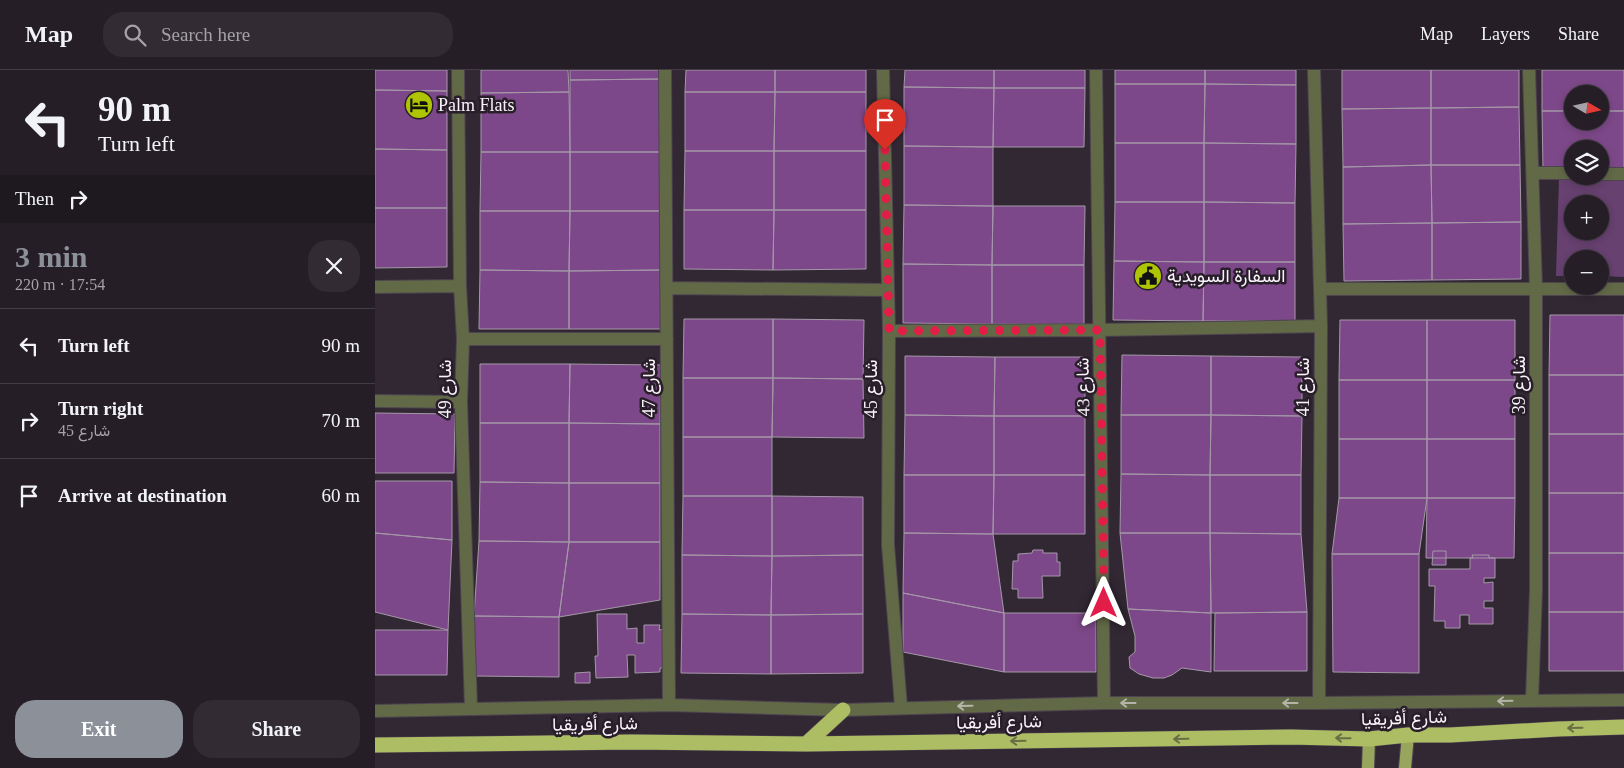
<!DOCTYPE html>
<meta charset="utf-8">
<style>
:root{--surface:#261e27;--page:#322b33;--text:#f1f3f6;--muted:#a4a2a7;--line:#423c44;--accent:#8c9099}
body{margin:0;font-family:"Times New Roman",Vazirmatn,serif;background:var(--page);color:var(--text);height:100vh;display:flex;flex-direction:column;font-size:19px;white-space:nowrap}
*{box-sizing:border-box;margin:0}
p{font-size:16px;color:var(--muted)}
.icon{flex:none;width:28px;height:28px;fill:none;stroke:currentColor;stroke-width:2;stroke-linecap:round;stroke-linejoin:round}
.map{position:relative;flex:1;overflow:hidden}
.drawer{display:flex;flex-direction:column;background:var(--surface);width:375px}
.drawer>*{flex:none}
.banner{background:#261e27;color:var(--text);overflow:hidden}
.needle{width:32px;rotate:99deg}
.tools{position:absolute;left:1189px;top:15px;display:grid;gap:10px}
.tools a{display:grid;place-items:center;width:45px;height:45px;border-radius:50%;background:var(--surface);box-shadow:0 2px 8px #0003,0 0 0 1px var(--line);font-size:25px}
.pin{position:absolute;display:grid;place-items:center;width:42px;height:42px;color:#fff;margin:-51px -21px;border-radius:50% 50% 50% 0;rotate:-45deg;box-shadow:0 0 5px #0007}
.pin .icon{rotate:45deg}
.me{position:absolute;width:55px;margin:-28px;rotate:0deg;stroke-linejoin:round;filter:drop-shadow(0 0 4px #0008)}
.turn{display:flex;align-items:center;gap:18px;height:105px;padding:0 15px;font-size:22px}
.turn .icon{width:65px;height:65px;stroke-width:2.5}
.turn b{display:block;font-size:35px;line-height:42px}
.then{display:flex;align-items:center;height:48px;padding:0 15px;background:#0003;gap:10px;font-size:19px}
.round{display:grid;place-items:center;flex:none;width:52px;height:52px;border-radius:20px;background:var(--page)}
.headline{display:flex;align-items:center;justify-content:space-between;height:85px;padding:0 15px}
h1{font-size:30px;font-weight:800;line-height:38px;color:var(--accent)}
.cta{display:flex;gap:10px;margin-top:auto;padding:10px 15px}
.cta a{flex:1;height:58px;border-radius:20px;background:var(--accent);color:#fff;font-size:20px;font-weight:800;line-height:58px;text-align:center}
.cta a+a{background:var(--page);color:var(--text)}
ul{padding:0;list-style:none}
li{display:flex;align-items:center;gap:15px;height:75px;padding:0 15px;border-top:1px solid var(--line)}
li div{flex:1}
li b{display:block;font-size:19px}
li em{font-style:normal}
header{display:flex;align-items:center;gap:30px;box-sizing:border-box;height:70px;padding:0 25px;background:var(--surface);border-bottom:1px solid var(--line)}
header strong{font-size:24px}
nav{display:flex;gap:28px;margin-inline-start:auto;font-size:18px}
.search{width:350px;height:45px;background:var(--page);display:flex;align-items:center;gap:12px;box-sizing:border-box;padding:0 18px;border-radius:20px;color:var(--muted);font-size:19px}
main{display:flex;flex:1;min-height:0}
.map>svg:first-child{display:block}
</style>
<header>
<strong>Map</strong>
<div class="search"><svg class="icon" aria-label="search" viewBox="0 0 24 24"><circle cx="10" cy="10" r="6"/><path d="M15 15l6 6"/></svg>Search here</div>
<nav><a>Map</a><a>Layers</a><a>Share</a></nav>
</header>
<main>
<section class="drawer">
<div class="banner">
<div class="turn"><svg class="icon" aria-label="left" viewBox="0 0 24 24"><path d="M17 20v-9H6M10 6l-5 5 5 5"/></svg><div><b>90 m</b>Turn left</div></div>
<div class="then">Then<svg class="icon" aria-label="right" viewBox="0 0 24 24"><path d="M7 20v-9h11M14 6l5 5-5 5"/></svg></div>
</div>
<div class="headline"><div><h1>3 min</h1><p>220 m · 17:54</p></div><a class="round"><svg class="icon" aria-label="close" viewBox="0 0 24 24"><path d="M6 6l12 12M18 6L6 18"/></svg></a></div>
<ul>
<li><svg class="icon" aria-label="left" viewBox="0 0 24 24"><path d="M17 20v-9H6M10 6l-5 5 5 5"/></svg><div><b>Turn left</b></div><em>90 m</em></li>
<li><svg class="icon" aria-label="right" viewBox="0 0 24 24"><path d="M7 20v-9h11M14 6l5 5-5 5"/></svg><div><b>Turn right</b><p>شارع 45</p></div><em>70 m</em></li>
<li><svg class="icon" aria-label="arrive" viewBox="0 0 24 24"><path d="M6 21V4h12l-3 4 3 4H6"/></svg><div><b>Arrive at destination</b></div><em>60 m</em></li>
</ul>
<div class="cta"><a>Exit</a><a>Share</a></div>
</section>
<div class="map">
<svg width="1249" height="698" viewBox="0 0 1249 698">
<rect width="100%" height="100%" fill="#322834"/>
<path fill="#674170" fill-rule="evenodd" d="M1184,107H1249V207L1225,206V189H1198L1197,206H1181ZM1198,134H1225V161H1198Z"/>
<path fill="#7d4889" stroke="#a498a7" d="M0,0H72V21L0,20Z
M106,0H193L194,22L106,23Z
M195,0H285L286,9L195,10Z
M311,0H400V22H310Z
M400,0H491V22H400Z
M530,0H619V18L529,17Z
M619,0H710V18H619Z
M740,0H830V14H740Z
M830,0H921V15L830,14Z
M967,0H1056V38L967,39Z
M1056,0H1144V37L1056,38Z
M1167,0H1249V41H1225V24H1198V41H1167Z
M286,9L287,82H195V10Z
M740,14H830L829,73H740Z
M830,14L921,15V74L829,73Z
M529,17L619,18L618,77L529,76Z
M619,18H710L709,77H618Z
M0,20L72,21V80L0,79Z
M194,22L195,82H106V23Z
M310,22H400L399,81H310Z
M400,22H491V81H399Z
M1144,37L1145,95H1056V38Z
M1056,38V95L968,97L967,39Z
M1167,41H1198V51H1225V41H1249V98H1225V79H1198V98L1168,99Z
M740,73H829V132H740Z
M829,73L921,74L920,133L829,132Z
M529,76L618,77V136L529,135Z
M0,79L72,80V138H0Z
M310,81H399V140H309Z
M399,81H491V140H399Z
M106,82H195V141H105Z
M195,82H287V141H195Z
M1056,95L1057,153L968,154V97Z
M1056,95H1145L1146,152L1057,153Z
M740,132H829V192L739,191Z
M829,132L920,133V192H829Z
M529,135L618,136L617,195L528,194Z
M618,136H710L709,195H617Z
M0,138H72V197L0,198Z
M309,140H399L398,200L309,199Z
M399,140H491V199L398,200Z
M105,141H195L194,201L105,200Z
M195,141H287V200L194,201Z
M1146,152V209L1057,210V153Z
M1057,153V210L969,211L968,154Z
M739,191L829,192L828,251L738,250Z
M829,192H920V251H828Z
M528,194L617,195V254L528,253Z
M617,195H709V254H617Z
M105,200L194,201V259H104Z
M287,200V259H194V201Z
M1175,245H1249V305H1174Z
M309,249H398V308H308Z
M398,249L489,250L488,309L398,308Z
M965,250H1052V310H964Z
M1052,250H1140V310H1052Z
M747,285L836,286V345H746Z
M530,286L620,287L619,346L530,345Z
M836,286L927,287V346L836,345Z
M620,287H710V346H619Z
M105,294H195L194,353H105Z
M195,294L286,295L285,354L194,353Z
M1174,305H1249V364H1174Z
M308,308H398L397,367H308Z
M398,308L488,309L489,368L397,367Z
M964,310H1052V369H964Z
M1052,310H1140V369H1052Z
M0,343L80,344L79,403H0Z
M530,345L619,346V405H529Z
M746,345H836L835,405L746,404Z
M836,345L927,346L926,405H835Z
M619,346H710V405H619Z
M105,353H194V413L105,412Z
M194,353L285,354V413H194Z
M1174,364H1249V423H1174Z
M308,367H397V426H308Z
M964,369H1052V428H964Z
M1052,369H1140V428H1052Z
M746,404L835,405V463H745Z
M529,405H619L618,464L529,463Z
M619,405H710V464H618Z
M835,405H926V464L835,463Z
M0,411H77V470L0,463Z
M105,412L194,413V472L104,471Z
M194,413H285V472H194Z
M1174,423H1249V483H1174Z
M308,426H397V486L307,485Z
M397,426L488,427V485L397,486Z
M964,428H1052L1044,484H957Z
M1052,428H1140L1139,488H1051Z
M0,463L77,470L73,560L0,542Z
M529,463L618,464L629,543L528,523Z
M745,463H835L836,543L753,539Z
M835,463L926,464L932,542L836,543Z
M104,471L194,472L184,547L99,546Z
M194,472H285V530L184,547Z
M658,480H668V483H682V492H685V506H667L668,528H643V519H637L638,491H643V484L657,483Z
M1058,481H1071V495H1057Z
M1174,483H1249V542H1174Z
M957,484H1044V603L958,602Z
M307,485L397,486L396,545L307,544Z
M488,485V544L396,545L397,486Z
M1097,485H1114V488H1120V508H1109V513L1118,512V531H1109V538H1118V554H1094V545H1085V558H1070V551H1059L1060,516H1054V499H1095V488H1098Z
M528,523L629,543V602L528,582Z
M753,539L836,543V602L807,598L797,605L789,608H778L764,604L755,598L754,587L760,582V566Z
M932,542V601H839L840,543Z
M1174,542H1249V601H1174Z
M629,543H721V602H629Z
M222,544H252V559L262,558V573H269V555H285L284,560L289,559L290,598H285V602L260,603V585H252L253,607L221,608L220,586H223Z
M307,544L396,545V604L306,603Z
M488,544V603L396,604V545Z
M99,546L184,547V607L99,606Z
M0,560H73L72,605H0Z
M215,602V613H200V603Z"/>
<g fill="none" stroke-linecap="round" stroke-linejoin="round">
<defs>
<path id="minor" d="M83,0L85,216L88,269L86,332L96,638
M290,0L294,635
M508,0L514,261L513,475L526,637
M721,0L729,633
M939,0L946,256L944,633
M1154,0L1161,218V520L1157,630
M1158,103H1198
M1225,104H1249
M0,217L85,216
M291,218L513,220
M945,219H1249
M514,261L725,260L946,256
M88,269H292
M0,331L86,332
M0,641L294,635L468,640L729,633H944L1249,630"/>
<path id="major" d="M993,698L994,669
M1030,698L1033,665"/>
<path id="highway" d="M431,674L468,640
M0,675L257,672L431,674L916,667L994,669L1033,665H1075L1183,659L1249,657"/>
</defs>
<use href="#minor" stroke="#4e4450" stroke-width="14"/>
<use href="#major" stroke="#4e4450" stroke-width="14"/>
<use href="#highway" stroke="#4e4450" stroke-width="16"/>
<use href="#minor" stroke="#626947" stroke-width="12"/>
<use href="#major" stroke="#98a55c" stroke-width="12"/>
<use href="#highway" stroke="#adbd63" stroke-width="15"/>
</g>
<defs><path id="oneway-shaft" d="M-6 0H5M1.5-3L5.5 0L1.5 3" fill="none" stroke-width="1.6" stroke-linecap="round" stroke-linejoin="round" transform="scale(1.25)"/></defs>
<g stroke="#b5b4a9">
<use href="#oneway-shaft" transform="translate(1130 631) rotate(179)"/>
<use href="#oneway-shaft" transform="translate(753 633) rotate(-180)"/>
<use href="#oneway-shaft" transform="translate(915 633) rotate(-180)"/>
<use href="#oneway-shaft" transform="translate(590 636) rotate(179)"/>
</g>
<g stroke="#6a6e46">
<use href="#oneway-shaft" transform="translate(1200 658) rotate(179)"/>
<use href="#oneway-shaft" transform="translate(968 668) rotate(-179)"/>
<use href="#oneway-shaft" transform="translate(806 669) rotate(179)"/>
<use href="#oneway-shaft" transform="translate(643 671) rotate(179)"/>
</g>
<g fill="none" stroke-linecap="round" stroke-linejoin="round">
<path stroke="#e11d48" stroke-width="9" stroke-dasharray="0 16.2" d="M510,80L514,261L725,260L729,533"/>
</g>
<defs>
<symbol id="hotel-disc" viewBox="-11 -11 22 22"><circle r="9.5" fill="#afc504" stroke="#281e2a"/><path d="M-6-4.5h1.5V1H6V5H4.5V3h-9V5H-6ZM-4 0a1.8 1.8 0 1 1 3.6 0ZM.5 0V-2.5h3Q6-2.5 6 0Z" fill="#111"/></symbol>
<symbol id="civic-disc" viewBox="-11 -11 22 22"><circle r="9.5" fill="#afc504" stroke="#281e2a"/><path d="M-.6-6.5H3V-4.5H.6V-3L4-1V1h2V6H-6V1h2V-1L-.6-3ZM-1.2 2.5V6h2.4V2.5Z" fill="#111"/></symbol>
</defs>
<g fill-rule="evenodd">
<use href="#hotel-disc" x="28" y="19" width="32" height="32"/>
<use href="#civic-disc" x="757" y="190" width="32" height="32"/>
</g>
<g text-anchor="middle" stroke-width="5" stroke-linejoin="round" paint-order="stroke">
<g font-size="18" fill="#f9f2fa" stroke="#281e2a" text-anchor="start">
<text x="63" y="41">Palm Flats</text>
<text x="792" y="212">السفارة السويدية</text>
</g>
<g font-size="18" fill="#f9f2fa" stroke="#281e2a">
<text transform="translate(1144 315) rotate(-90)" y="6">شارع 39</text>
<text transform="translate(708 317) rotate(-91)" y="6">شارع 43</text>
<text transform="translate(928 317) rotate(-90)" y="6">شارع 41</text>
<text transform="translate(274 318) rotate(-90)" y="6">شارع 47</text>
<text transform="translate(70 319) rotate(-90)" y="6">شارع 49</text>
<text transform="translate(496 319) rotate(-90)" y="6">شارع 45</text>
<text transform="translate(1029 648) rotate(-2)" y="6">شارع أفريقيا</text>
<text transform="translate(624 652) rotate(-1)" y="6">شارع أفريقيا</text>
<text transform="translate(220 654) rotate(-1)" y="6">شارع أفريقيا</text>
</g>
</g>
</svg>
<div class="tools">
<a><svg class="needle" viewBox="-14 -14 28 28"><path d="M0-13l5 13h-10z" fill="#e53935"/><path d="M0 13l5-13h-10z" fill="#a4a2a7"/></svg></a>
<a><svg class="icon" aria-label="layers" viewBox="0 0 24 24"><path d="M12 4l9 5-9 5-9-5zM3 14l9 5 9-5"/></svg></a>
<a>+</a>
<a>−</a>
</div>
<div class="pin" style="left:510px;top:80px;background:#d93025"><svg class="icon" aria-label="arrive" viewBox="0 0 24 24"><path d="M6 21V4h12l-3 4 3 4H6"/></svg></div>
<svg class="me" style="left:729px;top:533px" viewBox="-20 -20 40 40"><path d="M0-17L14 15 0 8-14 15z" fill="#e11d48" stroke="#fff" stroke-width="4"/></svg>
</div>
</main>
